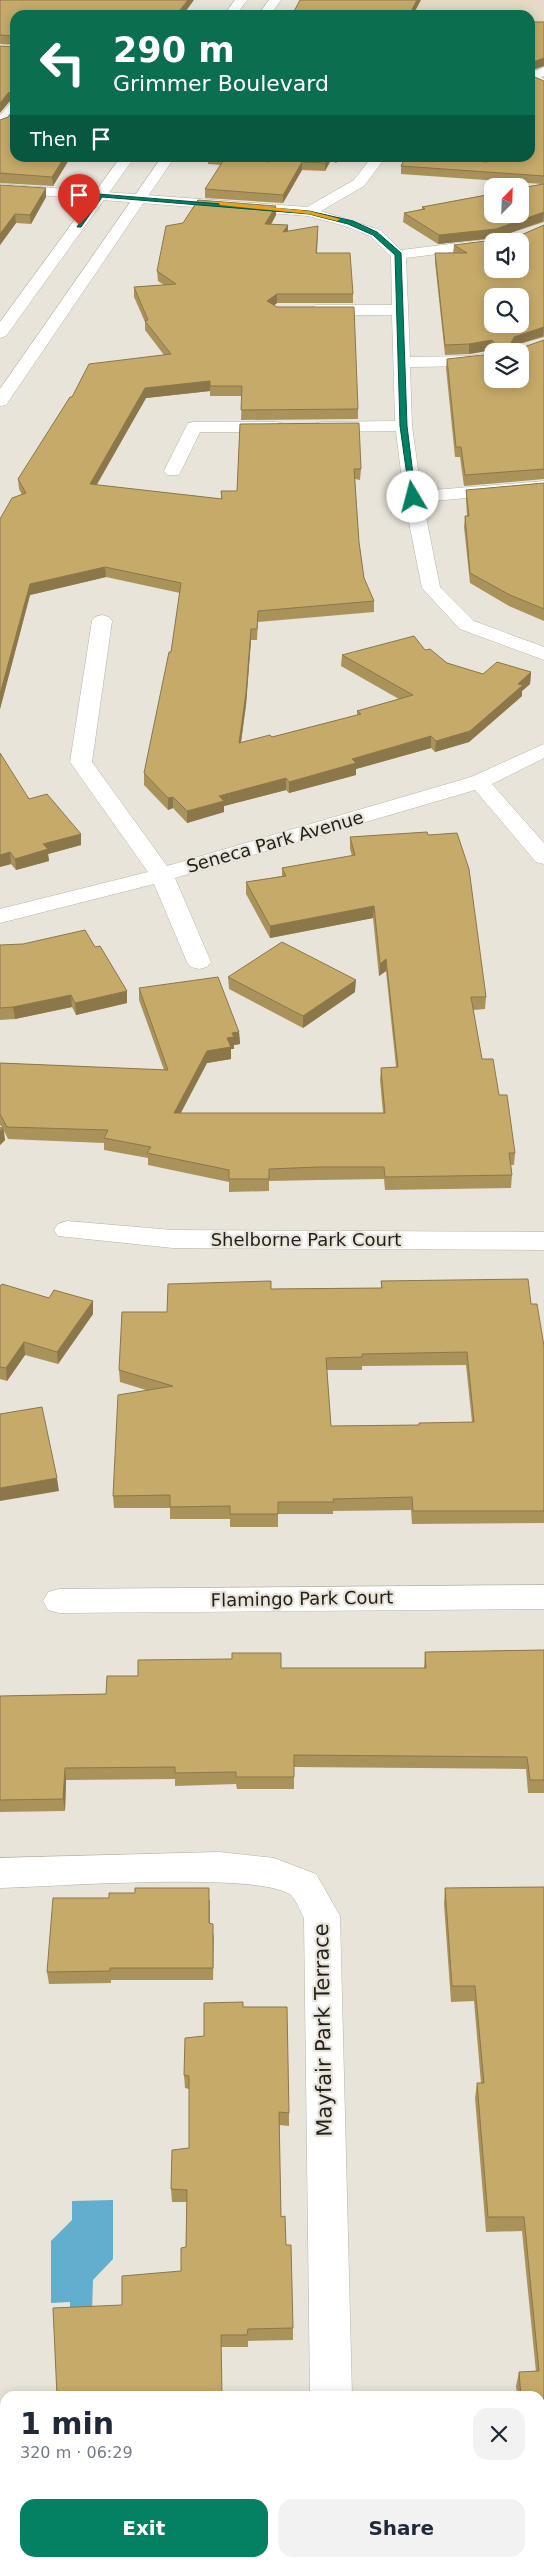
<!DOCTYPE html>
<meta charset="utf-8">
<style>
:root{--surface:#fff;--page:#f2f2f3;--text:#1f2937;--muted:#747a83;--accent:#038162}
body{margin:0;font-family:"DejaVu Sans",sans-serif;background:var(--page);color:var(--text);height:100vh;display:flex;flex-direction:column;font-size:19px;white-space:nowrap}
*{box-sizing:border-box;margin:0}
p{font-size:16px;color:var(--muted)}
.icon{flex:none;width:28px;height:28px;fill:none;stroke:currentColor;stroke-width:2;stroke-linecap:round;stroke-linejoin:round}
.map{position:relative;flex:1;overflow:hidden}
.sheet{position:absolute;left:0px;top:2391px;width:545px;height:176px;display:flex;flex-direction:column;background:var(--surface);border-radius:15px 15px 0 0;box-shadow:0 2px 12px #0003}
.sheet>*{flex:none}
.top-card{position:absolute;left:10px;top:10px;width:525px;height:152px;border-radius:15px;box-shadow:0 2px 12px #0003;background:#0b6e4f;color:#fff;overflow:hidden}
.needle{width:32px;rotate:23deg}
.tools{position:absolute;left:484px;top:178px;display:grid;gap:10px}
.tools a{display:grid;place-items:center;width:45px;height:45px;border-radius:10px;background:var(--surface);box-shadow:0 2px 12px #0003;font-size:25px}
.pin{position:absolute;display:grid;place-items:center;width:42px;height:42px;color:#fff;margin:-51px -21px;border-radius:50% 50% 50% 0;rotate:-45deg;box-shadow:0 0 5px #0007}
.pin .icon{rotate:45deg}
.me{position:absolute;width:55px;margin:-28px;rotate:352deg;stroke-linejoin:round;filter:drop-shadow(0 0 4px #0008)}
.turn{display:flex;align-items:center;gap:18px;height:105px;padding:0 20px;font-size:22px}
.turn .icon{width:65px;height:65px;stroke-width:2.5}
.turn b{display:block;font-size:35px;line-height:42px}
.then{display:flex;align-items:center;height:48px;padding:0 20px;background:#0003;gap:10px;font-size:19px}
.round{display:grid;place-items:center;flex:none;width:52px;height:52px;border-radius:15px;background:var(--page)}
.overview{display:flex;align-items:center;justify-content:space-between;height:85px;padding:0 20px}
h1{font-size:30px;font-weight:700;line-height:38px}
.action{display:flex;gap:10px;margin-top:auto;padding:10px 20px}
.action a{flex:1;height:58px;border-radius:15px;background:var(--accent);color:#fff;font-size:20px;font-weight:700;line-height:58px;text-align:center}
.action a+a{background:var(--page);color:var(--text)}
.map>svg:first-child{display:block}
</style>
<div class="map">
<svg width="544" height="2567" viewBox="0 0 544 2567">
<rect width="100%" height="100%" fill="#e9e4d9"/>
<path fill="#e4dac5" d="M420,0H544V24L530,23V15H412Z"/>
<path fill="#62aece" d="M113,2200V2259L93,2280L92,2312L70,2313V2302L51,2303V2241L72,2220V2201Z"/>
<g fill="none" stroke-linecap="round" stroke-linejoin="round">
<defs>
<path id="minor" d="M544,67V76L541,77L544,79V88L530,81V73Z
M15,102C15,113 12,125 0,128V116L10,103Z
M371,158H385L364,186L321,211L380,230L401,250L492,239L498,241H492V247L406,258L410,357L469,356L492,352V362L469,366L410,367L412,426L421,491L544,481V491L423,502L440,587L474,621L544,647V660L460,629L422,588L404,497L396,431L322,432L316,431L314,427L316,423L322,422L395,421L392,315H316L308,310L316,305H392L391,256L370,236L345,226L308,216L0,192V184L307,207L354,180Z
M475,158H488L485,169H475L473,166Z
M194,422H276L282,423L284,427L282,431L276,432H200L179,475H167L164,471L188,423Z
M102,615L109,617L112,621L92,762L167,866L471,777L544,744V758L492,784L544,843V864L536,862L475,790L175,878L211,962L207,967L199,969L191,967L187,962L154,884L0,923V909L148,872L70,762L92,621L95,617Z
M67,1221L173,1230L544,1232V1250L173,1248L58,1236L54,1230L58,1224Z
M544,1585V1609L59,1613L48,1610L43,1601L48,1592L59,1589Z
M219,1852L274,1858L316,1874L340,1916L352,2396H310L304,1918C301,1912 296,1900 291,1895C258,1871 51,1887 0,1888V1858Z
M100,2562H159L158,2567H98Z"/>
<path id="secondary" d="M235,0H247L236,15H224Z
M269,0H281L270,15H258Z
M120,158H134L6,336L0,338V322Z
M161,158H174L6,405L0,406V389Z"/>
</defs>
<use href="#minor" stroke="#b7b2a7" stroke-width="1"/>
<use href="#secondary" stroke="#b7b2a7" stroke-width="1"/>
<use href="#minor" fill="#fff" fill-rule="evenodd"/>
<use href="#secondary" fill="#fff" fill-rule="evenodd"/>
</g>
<path fill="#aa925b" fill-rule="evenodd" d="M0,0L15,15V45L0,44Z
M544,81V222L507,234L521,235L544,225V337L519,344L521,348L544,340V479L464,486L460,457H455L446,368L447,359L492,379L493,351L492,350L469,354L445,355L435,262V253H453L454,245L493,240V238L438,244L403,222L404,213L422,209V207L542,184L401,174V166L405,158H474L473,159L474,161L487,162Z
M0,120L70,158L53,186L0,183Z
M208,158H264L263,159L267,162L275,160L276,158H339L336,163L331,160L325,171L302,170L283,203L205,198V189L221,165L208,164Z
M0,185L46,197L31,224L16,223L0,245Z
M276,206V215L271,225H288V232L318,235L317,253L353,294V303H277L274,305L358,409V419L241,420L242,396H210V391L146,398L96,485L221,499V491H237L240,424L361,469L360,480L355,479L359,542L364,578L374,601V612L258,622L257,640H251L246,705L241,743L272,737L357,715V711L399,699L341,666L342,655L425,650L447,663L483,674L531,672L530,684L522,691V696L469,742L435,752L431,748L356,769V775L289,793L286,790L224,806V812L187,823L173,808L168,810L144,785V773L171,652L180,593L106,577L30,595L0,709V519L22,495L19,489L18,479L72,397L164,355L145,330V322L134,297V287L164,285L158,281L157,271Z
M544,483V621L509,606L470,583L464,527L465,516H467L466,500V490Z
M29,799L81,834V845L48,854L49,861L16,870L11,864L0,867Z
M350,837L486,997L485,1009L473,1010L482,1059L499,1095L515,1153L514,1165H511L512,1175L511,1188L385,1190L384,1179L318,1180L269,1181V1191L229,1192V1182L148,1165V1158L104,1150V1143L8,1139L4,1131L5,1140L0,1145V1127H2L0,1125V1063L164,1070L139,1000V988L239,1032L240,1044L234,1045V1049H231V1059L207,1063L181,1113H383L380,1080L381,1068L396,1067L386,971L379,976L373,918L270,938L246,894V882L282,876V868L352,856L350,849Z
M0,945L95,947L127,991V1003L76,1015L72,1007L15,1019L0,1020Z
M228,977L355,992L303,1028L229,989Z
M381,1281L531,1304L544,1346V1523L412,1524L411,1510L333,1511V1514H278V1527H230V1519H170V1508H114L113,1496L146,1390L120,1382L119,1370L167,1312L271,1289L381,1288ZM466,1365L472,1422L419,1425L331,1426L327,1370H362V1366Z
M0,1286L49,1298L93,1301V1314L58,1364L25,1355L7,1381L0,1379Z
M544,1650V1793H528L526,1769L294,1767V1789H237L236,1784L175,1786V1779L66,1780L65,1811L0,1812V1696L106,1694L138,1676L281,1668H424L425,1652Z
M544,1887V2469H542L540,2452V2396H517L516,2386L519,2372H536L522,2231L486,2232L475,2098L477,2083H481L474,2001L451,2002L444,1904L445,1888Z
M210,1900V1923L214,1936L213,1980H111V1983L49,1984L47,1972Z
M243,2007L289,2113V2126L279,2125L281,2217L286,2245L293,2328V2340L248,2341V2347H221L122,2305L181,2271L186,2247L187,2202H172L171,2189L189,2148V2089L185,2088L184,2075L204,2036Z"/>
<path fill="#8b774a" d="M188,0H194L183,15H176Z
M417,0H421L413,15H409Z
M544,58V66L530,71V63Z
M14,91L15,100L9,102L0,113V103L8,93Z
M64,158H70L53,186L52,177Z
M328,158H331V160L325,171V163Z
M336,158H339L336,163Z
M302,162V170L283,203V195Z
M46,188V197L31,224L30,215Z
M276,206V215L265,234V224Z
M544,212L543,221L496,238L438,244L439,235Z
M15,214L16,223L0,245V234Z
M288,225V234L283,232Z
M277,294V303L267,311V301Z
M544,327L543,336L513,346L511,343L514,337Z
M492,340V350L469,354V344Z
M210,381V391L146,398L91,495L90,484L145,388Z
M105,567L106,577L30,595L0,709V694L30,584Z
M251,629V640L246,705L239,755V743Z
M531,672L530,684L522,691V696L469,742L435,752L436,741L518,684Z
M431,736V748L356,769V775L289,793V782L352,759Z
M286,778V790L224,806V812L187,823V811L219,796Z
M173,797V808L168,810V798Z
M81,834V845L48,854L49,861L16,870L15,859L43,844Z
M10,852L11,864L0,867V855Z
M374,906L373,918L270,938V926Z
M386,959V971L379,976L380,964Z
M356,980L355,992L303,1028V1016Z
M127,991V1003L76,1015L75,1003Z
M71,995L72,1007L15,1019L13,1007Z
M239,1032L240,1044L234,1045V1049H231V1059L207,1063L174,1125V1113L207,1051L227,1038L232,1033Z
M3,1128L5,1140L0,1145V1131Z
M93,1301V1314L58,1364L57,1352Z
M24,1342L25,1355L7,1381L6,1368Z
M57,1478L59,1491L0,1501V1488Z
M65,1768L66,1780L65,1811L63,1799Z"/>
<path fill="#c6aa6a" stroke="#8b774a" fill-rule="evenodd" d="M0,0H188L176,15H15V36L0,35Z
M300,0H417L409,15H292Z
M530,22H544V58L530,63Z
M0,46L15,47V94L14,91L8,93L0,103Z
M530,75L544,81V176L401,166L405,158H472L474,161L487,162L488,158H530Z
M15,102V158H64L52,177L0,173V120L8,117L13,110Z
M225,158H261L267,162L275,160L276,158H328L325,163L302,162L283,195L205,189Z
M544,184V212L496,229L439,235L404,213L425,209L422,207L492,194V214H520V188Z
M0,185L46,188L30,215L15,214L0,234Z
M198,200L276,206L265,224L288,225L283,232L318,226L316,253H350L353,294H277L267,301L277,307H354L358,409L241,410L242,386H210V381L145,388L90,484L222,499L221,491H237L240,424L359,423L361,469H354L359,542L364,578L374,601L258,611L257,629H251L246,693L239,743L270,735L272,737L361,714L357,711L413,695L342,655L414,636L425,650L430,649L447,663L483,674L497,662L531,672L518,684L523,685L470,731L436,741L431,736L352,759L356,763L289,782L286,778L219,796L224,801L187,811L173,797L168,798L144,773L169,652H171L181,583L105,567L30,584L0,694V519L12,498L26,493L18,479L70,397H72L89,364L171,354L145,321L148,320L134,287L176,284L157,271L166,226L183,223Z
M544,225V327L514,337L511,343H519L521,348L544,340V469L465,475L461,447H456L447,359L492,354V379H520V351H493L494,342L492,340L469,344L445,345L435,253H467L454,245L493,240L494,234L521,235ZM492,241H520V269H492ZM492,296H520V324H492Z
M544,483V609L510,595L470,573L465,516H469L466,490Z
M0,753L29,799L47,794L81,834L43,844L48,849L15,859L10,852L0,855Z
M427,832L428,835L457,833L469,869L486,997H471L482,1059H493L499,1095H507L515,1153H509L512,1175L385,1177L384,1167H318L269,1169V1179H229V1170L147,1153L151,1147L104,1138L108,1130L7,1127L0,1114V1063L168,1070L139,988L218,977L239,1032L232,1033L234,1037L227,1038L231,1047L207,1051L174,1113H385L381,1068L398,1067L386,959L380,964L374,906L270,926L246,882L286,876L282,868L355,855L350,837Z
M85,930L95,947L100,946L127,991L75,1003L71,995L13,1007L0,1008V945L23,944Z
M282,942L356,980L303,1016L228,977Z
M528,1279L531,1304H537L544,1346V1511H413L412,1497L333,1499L334,1502H278V1514H230V1506L170,1507V1495L113,1496L118,1395L173,1386L119,1370L122,1312H167L168,1284L271,1281V1289L382,1288L381,1281ZM467,1352L474,1422L419,1423V1425L331,1426L326,1358L362,1357V1354Z
M2,1284L49,1298L54,1290L93,1301L57,1352L24,1342L6,1368L0,1367V1286Z
M42,1407L57,1478L0,1488V1414Z
M544,1650V1780H530L527,1757L294,1755V1777H236V1772L175,1773V1767L65,1768L63,1799L0,1800V1696L106,1694L107,1676H138V1660L232,1659V1653H281V1668H426L425,1652Z
M544,1887V2452L541,2419H540V2396H521L519,2372L539,2371L524,2217H488L477,2083H484L475,1986H452L445,1888Z
M135,1888H209V1923L213,1924V1968H110V1971L47,1972L53,1898H109V1893H135Z
M243,2002V2007H287L289,2113L279,2112L281,2217L285,2216L286,2245H291L293,2328L248,2329L247,2335H221L222,2396H57L53,2308L122,2305V2276L181,2271V2248L186,2247L187,2190L171,2189L172,2150L189,2148V2076L184,2075L185,2038L204,2036V2003Z"/>
<path fill="#038162" stroke="#025440" d="M98,194L309,211L353,221L377,232L401,253L407,426L416,499L410,497L400,426L395,255L373,235L348,224L309,214L102,197L81,227H77Z"/>
<path fill="#f59e0b" d="M218,202L309,211L340,219L337,221L309,214L220,205Z"/>
<g text-anchor="middle" stroke-width="4.5" stroke-linejoin="round" paint-order="stroke">
<g font-size="18" fill="#211f1b" stroke="#e9e4d9">
<text transform="translate(275 842) rotate(-16)" y="6">Seneca Park Avenue</text>
<text x="306" y="1246">Shelborne Park Court</text>
<text transform="translate(302 1599) rotate(-1)" y="6">Flamingo Park Court</text>
</g>
<g font-size="21" fill="#211f1b" stroke="#e9e4d9">
<text transform="translate(323 2030) rotate(-91)" y="7">Mayfair Park Terrace</text>
</g>
</g>
</svg>
<div class="tools">
<a><svg class="needle" viewBox="-14 -14 28 28"><path d="M0-13l5 13h-10z" fill="#e53935"/><path d="M0 13l5-13h-10z" fill="#747a83"/></svg></a>
<a><svg class="icon" aria-label="sound" viewBox="0 0 24 24"><path d="M4 9h4l5-4v14l-5-4H4zM17 9q2 3 0 6"/></svg></a>
<a><svg class="icon" aria-label="search" viewBox="0 0 24 24"><circle cx="10" cy="10" r="6"/><path d="M15 15l6 6"/></svg></a>
<a><svg class="icon" aria-label="layers" viewBox="0 0 24 24"><path d="M12 4l9 5-9 5-9-5zM3 14l9 5 9-5"/></svg></a>
</div>
<div class="pin" style="left:79px;top:225px;background:#d93025"><svg class="icon" aria-label="arrive" viewBox="0 0 24 24"><path d="M6 21V4h12l-3 4 3 4H6"/></svg></div>
<svg class="me" style="left:413px;top:497px" viewBox="-20 -20 40 40"><circle r="19" fill="#fff"/><path d="M0-13L10 11 0 6-10 11z" fill="#038162"/></svg>
<div class="top-card">
<div class="turn"><svg class="icon" aria-label="left" viewBox="0 0 24 24"><path d="M17 20v-9H6M10 6l-5 5 5 5"/></svg><div><b>290 m</b>Grimmer Boulevard</div></div>
<div class="then">Then<svg class="icon" aria-label="arrive" viewBox="0 0 24 24"><path d="M6 21V4h12l-3 4 3 4H6"/></svg></div>
</div>
<section class="sheet">
<div class="overview"><div><h1>1 min</h1><p>320 m · 06:29</p></div><a class="round"><svg class="icon" aria-label="close" viewBox="0 0 24 24"><path d="M6 6l12 12M18 6L6 18"/></svg></a></div>
<div class="action"><a>Exit</a><a>Share</a></div>
</section>
</div>
